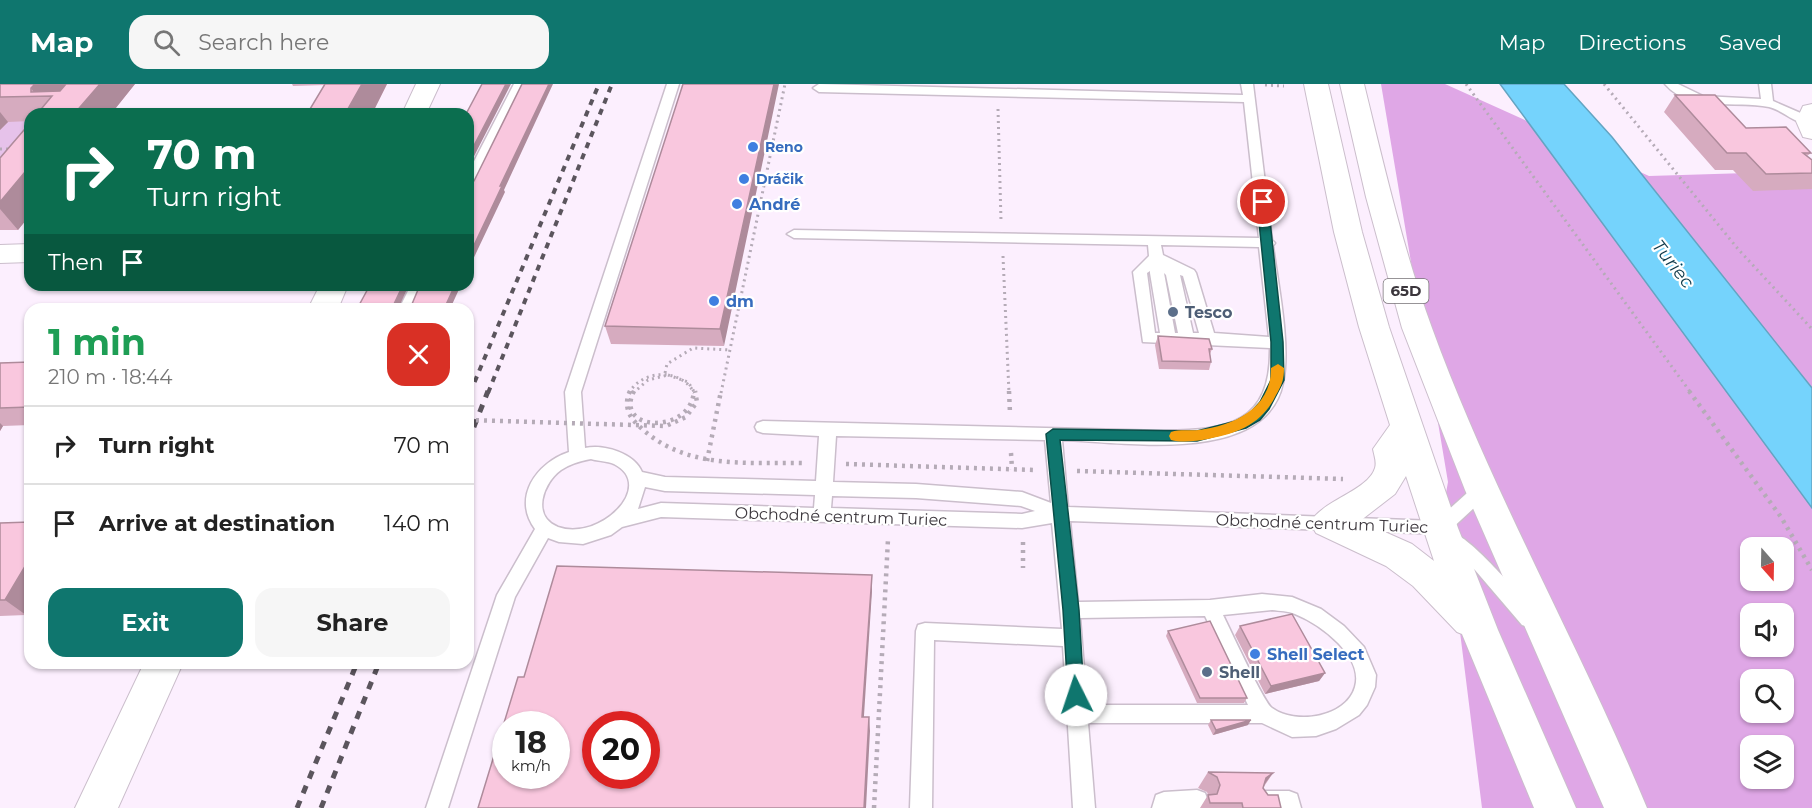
<!DOCTYPE html>
<meta charset="utf-8">
<style>
:root{--surface:#fff;--page:#f6f6f6;--text:#222;--muted:#767676;--line:#e0e0e0;--accent:#0f766e}
body{margin:0;font-family:Montserrat,sans-serif;background:var(--page);color:var(--text);height:100vh;display:flex;flex-direction:column;font-size:22px;white-space:nowrap}
*{box-sizing:border-box;margin:0}
p{font-size:20px;color:var(--muted)}
.icon{flex:none;width:33px;height:33px;fill:none;stroke:currentColor;stroke-width:2;stroke-linecap:round;stroke-linejoin:round}
.map{position:relative;flex:1;overflow:hidden}
.drawer{position:absolute;left:24px;top:219px;width:450px;height:366px;display:flex;flex-direction:column;background:var(--surface);border-radius:18px;box-shadow:0 2px 4px #0004}
.drawer>*{flex:none}
.hud{position:absolute;left:24px;top:24px;width:450px;height:183px;border-radius:18px;box-shadow:0 2px 4px #0004;background:#0b6e4f;color:#fff;overflow:hidden}
.needle{width:39px;rotate:160deg}
.fabs{position:absolute;left:1740px;top:453px;display:grid;gap:12px}
.fabs a{display:grid;place-items:center;width:54px;height:54px;border-radius:12px;background:var(--surface);box-shadow:0 2px 4px #0004;font-size:30px}
.speed{position:absolute;left:492px;top:627px;display:flex;gap:12px;font-size:30px;font-weight:700;text-align:center}
.speed>*{display:grid;place-content:center;width:78px;height:78px;border-radius:50%;background:var(--surface);box-shadow:0 2px 4px #0004;line-height:1}
.speed small{font-size:15px;font-weight:400}
.speed .limit{border:9px solid #d22;background:#fff;color:#111}
.pin{position:absolute;display:grid;place-items:center;width:51px;height:51px;color:#fff;margin:-26px;border:3px solid #fff;border-radius:50%;box-shadow:0 2px 6px #0007}
.me{position:absolute;width:66px;margin:-33px;rotate:356deg;stroke-linejoin:round;filter:drop-shadow(0 0 4px #0008)}
.turn{display:flex;align-items:center;gap:21px;height:126px;padding:0 24px;font-size:27px}
.turn .icon{width:78px;height:78px;stroke-width:2.5}
.turn b{display:block;font-size:42px;line-height:51px}
.then{display:flex;align-items:center;height:57px;padding:0 24px;background:#0003;gap:12px;font-size:22px}
.round{display:grid;place-items:center;flex:none;width:63px;height:63px;border-radius:18px;background:var(--page)}
.summary{display:flex;align-items:center;justify-content:space-between;height:102px;padding:0 24px}
h1{font-size:36px;font-weight:700;line-height:45px;color:#1e9e55}
.primary-button{display:flex;gap:12px;margin-top:auto;padding:12px 24px}
.primary-button a{flex:1;height:69px;border-radius:18px;background:var(--accent);color:#fff;font-size:24px;font-weight:700;line-height:69px;text-align:center}
.primary-button a+a{background:var(--page);color:var(--text)}
ul{padding:0;list-style:none}
li{display:flex;align-items:center;gap:18px;height:78px;padding:0 24px;border-top:2px solid var(--line)}
li div{flex:1}
li b{display:block;font-size:22px}
li em{font-style:normal}
header{display:flex;align-items:center;gap:36px;box-sizing:border-box;height:84px;padding:0 30px;background:var(--accent);color:#fff}
header strong{font-size:28px}
nav{display:flex;gap:33px;margin-inline-start:auto;font-size:21px}
.search{width:420px;height:54px;background:var(--page);display:flex;align-items:center;gap:15px;box-sizing:border-box;padding:0 21px;border-radius:18px;color:var(--muted);font-size:22px}
.map>svg:first-child{display:block}
</style>
<header>
<strong>Map</strong>
<div class="search"><svg class="icon" aria-label="search" viewBox="0 0 24 24"><circle cx="10" cy="10" r="6"/><path d="M15 15l6 6"/></svg>Search here</div>
<nav><a>Map</a><a>Directions</a><a>Saved</a></nav>
</header>
<div class="map">
<svg width="1812" height="724" viewBox="0 0 1812 724">
<rect width="100%" height="100%" fill="#fceffe"/>
<path fill="#e6c2ea" d="M0,0L30,30V40L0,76Z"/>
<path fill="#dfa7e6" fill-rule="evenodd" d="M1381,0H1445L1649,92L1812,87V724H1482L1444,420L1448,398ZM1750,464H1784V496H1750ZM1750,530H1784V562H1750ZM1750,596H1784V628H1750ZM1750,662H1784V694H1750Z"/>
<path fill="#75d3fc" stroke="#64a4c2" stroke-width="1.5" d="M1500,0H1564L1612,53L1812,304V424Z"/>
<g fill="none" stroke-linecap="round" stroke-linejoin="round">
<defs>
<path id="service" d="M514,0H526L475,102L468,106V89Z
M667,0H679L581,308L585,364C604,360 634,369 642,388L665,393L816,397L819,352L763,349L757,347L755,343L757,339L763,337L1164,347C1228,346 1271,340 1270,264L1143,258L1133,188L1149,172L1148,161L794,154L787,150L794,146L1259,154L1244,18L819,8L813,4L819,0L1243,11L1241,0H1253L1272,156L1275,159L1273,162C1278,201 1291,261 1283,299C1266,382 1123,358 1062,356L1068,423L1436,437L1476,401L1482,399L1488,401L1491,406L1488,411L1448,448C1465,445 1522,514 1536,529L1538,535L1536,541L1529,543L1522,541L1475,486L1445,459L1442,454L1444,450L1070,437L1078,518L1210,516L1262,510L1292,513L1321,525L1344,542L1364,563L1376,591L1375,603L1367,621L1359,631L1336,645L1316,652L1292,653L1262,639H1088L1095,724H1073L1063,562L934,556L932,724H910L916,547L918,541L925,539L1062,545L1052,439L1022,444L661,433L622,443L611,451L583,460L559,458L548,454L515,513L448,724H426L497,511L535,445C512,414 536,379 569,368L565,308ZM1161,161L1259,163L1269,253L1214,249L1196,189L1194,186L1163,171ZM1150,187V189L1160,249H1155L1147,189ZM1164,189L1166,191L1178,249H1175ZM1180,191L1183,192L1199,249H1193ZM836,352L1045,356L1051,419L1022,408L916,400L833,398ZM591,375C598,377 607,377 614,380C657,402 599,458 558,443C531,432 543,399 561,386C570,380 580,377 591,375ZM645,403L665,407L815,411L814,424L661,419L638,425ZM832,412L916,414L1021,422L1035,427L1022,430L831,424ZM1272,526C1280,527 1288,527 1295,530C1320,540 1364,572 1355,603C1346,634 1295,641 1272,624C1264,619 1230,545 1223,531ZM1205,532L1248,621H1087L1080,534Z
M1665,0H1678L1703,12L1761,15L1759,0H1771L1773,17L1812,34V40C1797,42 1783,26 1769,23C1735,16 1691,30 1665,0Z
M411,201H425L413,225H399Z
M1197,706L1205,709L1208,717L1205,724H1152L1156,711L1164,708Z
M1264,707H1289L1297,710L1301,724H1256L1253,718L1256,710Z"/>
<path id="minor" d="M416,0H440L426,30H402Z
M1812,20V55L1803,53L1796,37L1803,22Z
M30,160V178L0,179V161Z
M320,201H348L338,225H308Z
M144,579H183L118,724H75Z"/>
<path id="primary" d="M1304,0H1328L1362,148L1389,243L1458,444L1498,546L1576,724H1534L1462,550L1457,548L1413,502L1386,482L1316,449L1310,439C1322,416 1368,407 1375,384C1377,378 1374,371 1373,365L1390,341L1359,243L1334,148ZM1406,392L1434,477L1412,460L1360,437L1395,410Z
M1340,0H1364C1384,82 1403,165 1432,244C1492,409 1580,562 1647,724H1604L1465,406L1402,244L1366,113Z"/>
</defs>
<use href="#service" stroke="#cbbecc" stroke-width="3"/>
<use href="#minor" stroke="#cbbecc" stroke-width="2"/>
<use href="#primary" stroke="#cbbecc" stroke-width="2"/>
<path stroke="#b5abb7" stroke-width="3" stroke-dasharray="2 4" stroke-linecap="butt" d="M1466,0L1691,309
M1604,0L1738,165L1812,245
M1265,1L1284,2
M998,25L1001,137
M0,65H11
M1003,172L1009,309
M665,289L667,280L693,264L730,266
M629,309C642,285 682,284 694,309
M633,309L648,296L668,291
M721,309L785,0"/>
<path stroke="#b5abb7" stroke-width="4.5" stroke-dasharray="3 5" stroke-linecap="butt" d="M630,307C623,322 629,333 640,343C686,386 745,378 803,379
M634,307C613,348 691,351 694,307
M1009,307L1010,329
M1689,307L1781,433L1812,486
M1011,369L1012,385
M707,377L721,307
M846,380L1034,386
M1077,387L1343,395
M1023,458V484
M874,724L888,455"/>
<use href="#service" fill="#fff" fill-rule="evenodd"/>
<use href="#minor" fill="#fff" fill-rule="evenodd"/>
<use href="#primary" fill="#fff" fill-rule="evenodd"/>
<path stroke="#5b555d" stroke-width="4" stroke-dasharray="6 6" stroke-linecap="butt" d="M470,309L599,0
M488,309L612,0"/>
<path stroke="#5b555d" stroke-width="5" stroke-dasharray="8 8" stroke-linecap="butt" d="M468,314L471,307
M468,358L488,307
M297,724L357,579
M321,724L379,579"/>
<path stroke="#b5abb7" stroke-width="3" stroke-dasharray="2 4" stroke-linecap="butt" d="M668,291L688,298L695,309"/>
<path stroke="#b5abb7" stroke-width="4.5" stroke-dasharray="3 5" stroke-linecap="butt" d="M468,336L666,342L686,333L697,318L695,307"/>
</g>
<path fill="#d6abbf" d="M0,0H135L111,30H30V37L8,38L0,46Z
M292,0H387L372,30H307L325,1L293,2Z
M683,0L724,262L611,260L605,242Z
M1675,11L1746,44L1811,69L1807,72L1812,76V105L1753,107L1733,86H1715L1664,28Z
M30,39V131L18,146H0V74Z
M1158,252L1212,265L1210,270L1211,278L1209,286L1159,285L1155,261Z
M30,278V341L3,342L0,347V279Z
M0,439L26,531L0,532Z
M1240,542L1325,589L1319,597L1265,610L1235,551Z
M1168,547L1247,614L1244,619H1197L1166,552Z
M1211,636L1248,641L1213,651L1208,641Z
M1208,688L1273,689L1263,704L1268,711L1281,724H1200L1208,711L1207,708L1198,704Z"/>
<path fill="#ae8b9b" d="M35,0H73L52,12L37,13L31,4Z
M100,0H135L111,30H74Z
M362,0H387L372,30H345Z
M506,0H511L468,84V73Z
M549,0H553L504,106L505,108L468,186V174L500,102Z
M774,0H779L724,262L720,245Z
M0,28L8,38L0,46Z
M30,82V131L18,146L0,125V118Z
M403,201H409L398,225L394,220Z
M455,201H461L450,225H444Z
M0,339L3,342L0,347Z
M30,474V524L26,531L5,516Z
M872,491V507L863,647L862,633Z
M1325,589L1319,597L1265,610L1271,602Z
M869,633L870,647L866,724H864Z
M1251,636L1248,641L1213,651L1216,646Z
M1273,689L1261,705L1266,694Z"/>
<path fill="#f9c7de" stroke="#ae8b9b" stroke-width="1.5" fill-rule="evenodd" d="M0,0H35L31,4V8L60,7L66,0H100L74,30H37L52,12L0,13Z
M325,0H362L345,30H307Z
M482,0H506L468,73V30H466Z
M522,0H549L500,102H502L468,174V100L474,97Z
M683,0H774L720,245L605,242Z
M1675,11H1715L1746,44L1786,43L1811,69H1803L1812,76V89L1766,90L1746,69H1727Z
M30,39V82L0,118V74Z
M370,201H403L394,220H412L420,201H455L444,225H357Z
M1158,252L1209,255L1212,265H1209L1211,278L1162,277Z
M30,278V323L0,324V279Z
M30,438V474L5,516H0V439Z
M557,482L872,491L862,633H869L864,724H478L518,593H524ZM506,640H556V692H506ZM596,640H646V692H596Z
M1292,530L1325,589L1271,602L1240,542Z
M1210,537L1247,614H1200L1168,547Z
M1211,636H1251L1216,646Z
M1208,688L1273,689L1266,694L1263,704L1268,711H1278L1281,724H1243L1242,719H1210L1208,711L1217,710L1220,701L1217,693Z"/>
<path fill="#0f766e" stroke="#0a4d48" stroke-width="1.5" d="M1263,114L1268,118L1283,258L1284,296L1269,325L1260,336L1246,344L1197,357L1060,356L1079,526L1084,611L1082,616L1076,619L1070,616L1068,611L1063,526L1046,350L1053,345L1197,347L1236,337L1250,329L1260,318L1271,296V258L1257,118Z"/>
<path fill="#f59e0b" d="M1278,280L1284,284C1284,295 1282,301 1276,311C1262,340 1239,349 1208,355C1197,357 1182,359 1171,356L1169,352L1171,348C1180,345 1190,347 1199,346C1233,342 1272,324 1271,284Z"/>
<g fill="#3f7fe0" stroke="#fff" stroke-width="2">
<circle cx="753" cy="63" r="6"/>
<circle cx="744" cy="95" r="6"/>
<circle cx="737" cy="120" r="6"/>
<circle cx="714" cy="217" r="6"/>
<circle cx="1255" cy="570" r="6"/>
</g>
<g fill="#5c6f8a" stroke="#fff" stroke-width="2">
<circle cx="1173" cy="228" r="6"/>
<circle cx="1207" cy="588" r="6"/>
</g>
<g text-anchor="middle" stroke-width="4.5" stroke-linejoin="round" paint-order="stroke">
<g font-size="14" font-weight="bold" fill="#366cbe" stroke="#fff" text-anchor="start">
<text x="765" y="68">Reno</text>
<text x="756" y="100">Dráčik</text>
</g>
<rect fill="#fff" stroke="#767276" stroke-width="1.5" x="1383.5" y="195" width="45" height="24" rx="4.5"/>
<g font-size="15" font-weight="bold" fill="#3b363c">
<text x="1406" y="212">65D</text>
</g>
<g font-size="16" font-weight="bold" fill="#366cbe" stroke="#fff" text-anchor="start">
<text x="749" y="126">André</text>
<text x="726" y="223">dm</text>
<text x="1267" y="576">Shell Select</text>
</g>
<g font-size="16" font-weight="bold" fill="#4e5e75" stroke="#fff" text-anchor="start">
<text x="1185" y="234">Tesco</text>
<text x="1219" y="594">Shell</text>
</g>
<g font-size="16" fill="#3b363c" stroke="#fff">
<text transform="translate(841 432) rotate(2)" y="6">Obchodné centrum Turiec</text>
<text transform="translate(1322 439) rotate(2)" y="6">Obchodné centrum Turiec</text>
</g>
<g font-size="18" font-style="italic" fill="#0e394a" stroke="#fff">
<text transform="translate(1673 180) rotate(52)" y="6">Turiec</text>
</g>
</g>
</svg>
<div class="fabs">
<a><svg class="needle" viewBox="-14 -14 28 28"><path d="M0-13l5 13h-10z" fill="#e53935"/><path d="M0 13l5-13h-10z" fill="#767676"/></svg></a>
<a><svg class="icon" aria-label="sound" viewBox="0 0 24 24"><path d="M4 9h4l5-4v14l-5-4H4zM17 9q2 3 0 6"/></svg></a>
<a><svg class="icon" aria-label="search" viewBox="0 0 24 24"><circle cx="10" cy="10" r="6"/><path d="M15 15l6 6"/></svg></a>
<a><svg class="icon" aria-label="layers" viewBox="0 0 24 24"><path d="M12 4l9 5-9 5-9-5zM3 14l9 5 9-5"/></svg></a>
</div>
<div class="speed"><div>18<small>km/h</small></div><div class="limit">20</div></div>
<div class="pin" style="left:1263px;top:118px;background:#d93025"><svg class="icon" aria-label="arrive" viewBox="0 0 24 24"><path d="M6 21V4h12l-3 4 3 4H6"/></svg></div>
<svg class="me" style="left:1076px;top:611px" viewBox="-20 -20 40 40"><circle r="19" fill="#fff"/><path d="M0-13L10 11 0 6-10 11z" fill="#0f766e"/></svg>
<div class="hud">
<div class="turn"><svg class="icon" aria-label="right" viewBox="0 0 24 24"><path d="M7 20v-9h11M14 6l5 5-5 5"/></svg><div><b>70 m</b>Turn right</div></div>
<div class="then">Then<svg class="icon" aria-label="arrive" viewBox="0 0 24 24"><path d="M6 21V4h12l-3 4 3 4H6"/></svg></div>
</div>
<section class="drawer">
<div class="summary"><div><h1>1 min</h1><p>210 m · 18:44</p></div><a class="round" style="background:#d93025;color:#fff"><svg class="icon" aria-label="close" viewBox="0 0 24 24"><path d="M6 6l12 12M18 6L6 18"/></svg></a></div>
<ul>
<li><svg class="icon" aria-label="right" viewBox="0 0 24 24"><path d="M7 20v-9h11M14 6l5 5-5 5"/></svg><div><b>Turn right</b></div><em>70 m</em></li>
<li><svg class="icon" aria-label="arrive" viewBox="0 0 24 24"><path d="M6 21V4h12l-3 4 3 4H6"/></svg><div><b>Arrive at destination</b></div><em>140 m</em></li>
</ul>
<div class="primary-button"><a>Exit</a><a>Share</a></div>
</section>
</div>
